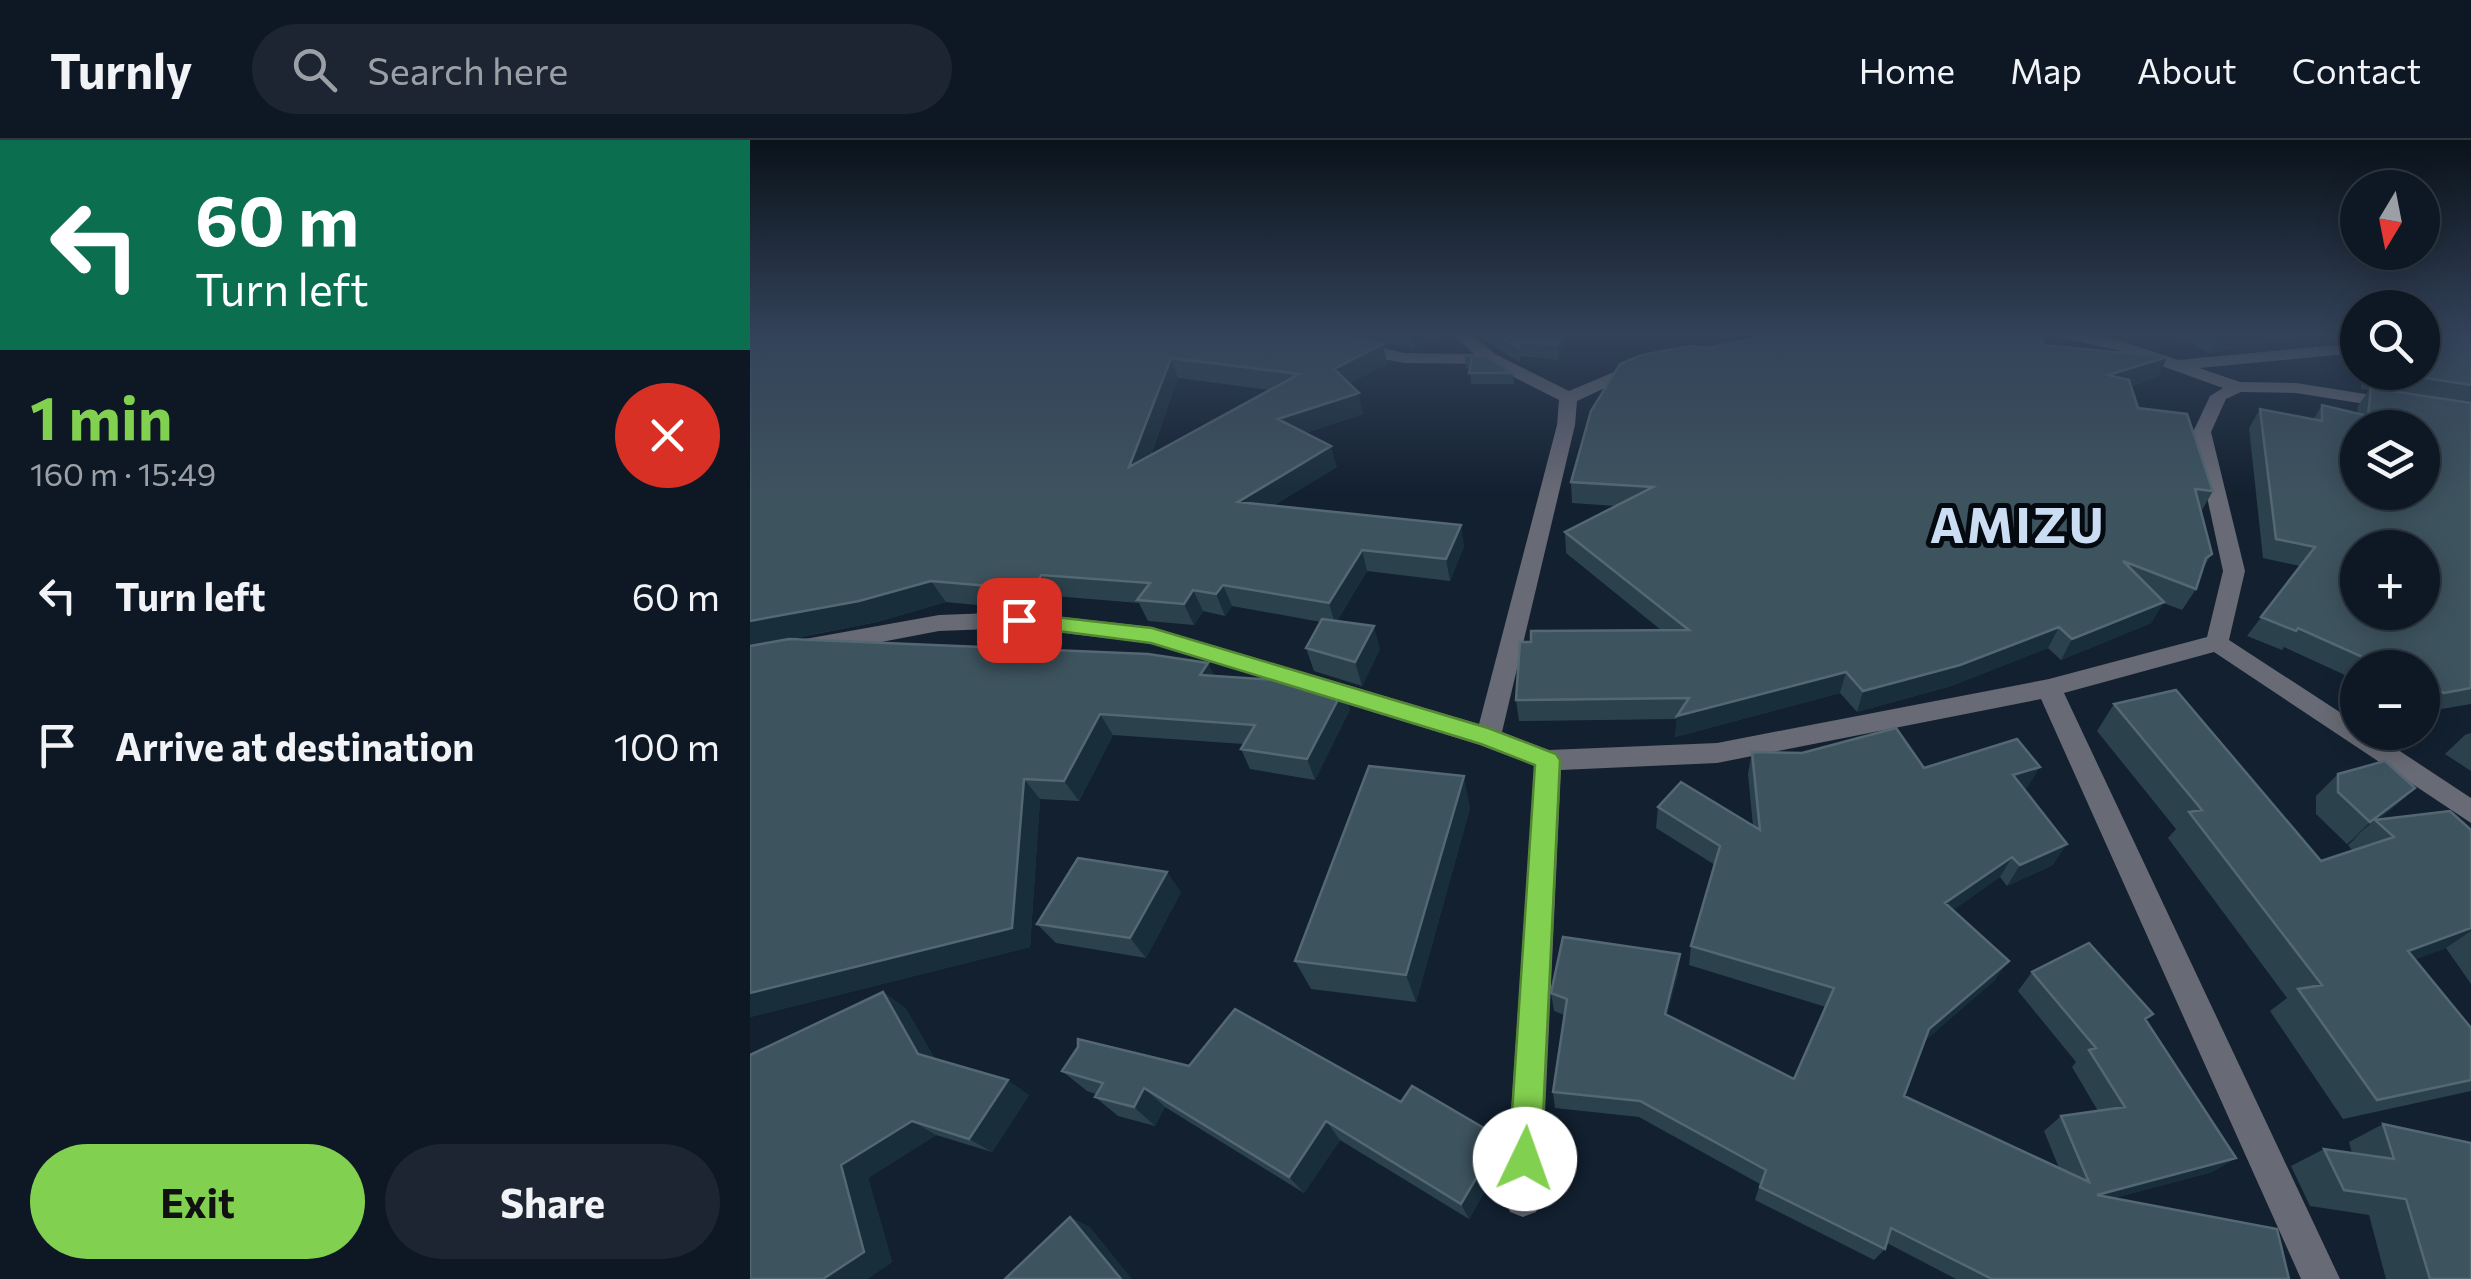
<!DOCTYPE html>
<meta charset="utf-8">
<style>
:root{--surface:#0e1824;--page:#1c2531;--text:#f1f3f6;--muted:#9ba0a6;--line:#2e3741;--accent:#82d04f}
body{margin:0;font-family:Commissioner,sans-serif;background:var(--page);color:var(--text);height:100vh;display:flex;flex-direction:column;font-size:38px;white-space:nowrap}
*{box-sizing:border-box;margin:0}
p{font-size:32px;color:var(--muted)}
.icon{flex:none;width:55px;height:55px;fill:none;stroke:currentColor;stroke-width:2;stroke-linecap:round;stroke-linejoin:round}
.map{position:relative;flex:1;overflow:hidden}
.sheet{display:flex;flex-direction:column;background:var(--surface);width:750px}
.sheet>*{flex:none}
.hud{background:#0b6e4f;color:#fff;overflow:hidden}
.needle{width:65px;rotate:190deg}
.tools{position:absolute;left:1590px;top:30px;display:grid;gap:20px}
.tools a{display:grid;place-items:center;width:100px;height:100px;border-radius:50%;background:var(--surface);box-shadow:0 5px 25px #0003,0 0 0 2px var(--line);font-size:50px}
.pin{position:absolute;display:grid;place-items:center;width:85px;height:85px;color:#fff;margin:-42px;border-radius:20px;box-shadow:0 5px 15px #0006}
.me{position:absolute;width:110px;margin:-55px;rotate:3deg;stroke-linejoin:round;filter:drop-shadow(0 0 8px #0008)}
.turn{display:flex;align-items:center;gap:35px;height:210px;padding:0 30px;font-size:45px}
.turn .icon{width:130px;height:130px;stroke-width:2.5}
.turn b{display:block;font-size:70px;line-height:85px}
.round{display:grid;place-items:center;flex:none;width:105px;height:105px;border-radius:52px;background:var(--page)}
.head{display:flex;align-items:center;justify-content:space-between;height:170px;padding:0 30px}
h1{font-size:60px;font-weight:700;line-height:75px;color:var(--accent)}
.primary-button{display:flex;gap:20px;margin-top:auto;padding:20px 30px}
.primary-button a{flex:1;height:115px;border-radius:60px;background:var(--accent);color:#111;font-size:40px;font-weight:700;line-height:115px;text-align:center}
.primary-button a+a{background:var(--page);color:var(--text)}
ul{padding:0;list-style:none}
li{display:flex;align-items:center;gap:30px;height:150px;padding:0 30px}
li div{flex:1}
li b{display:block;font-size:38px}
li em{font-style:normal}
header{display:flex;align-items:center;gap:60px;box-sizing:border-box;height:140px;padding:0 50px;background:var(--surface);border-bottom:2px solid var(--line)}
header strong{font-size:48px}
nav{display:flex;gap:55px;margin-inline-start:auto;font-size:35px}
.search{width:700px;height:90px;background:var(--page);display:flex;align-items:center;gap:25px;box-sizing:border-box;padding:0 35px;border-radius:55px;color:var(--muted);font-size:38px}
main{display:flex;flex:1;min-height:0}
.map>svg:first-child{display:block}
</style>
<header>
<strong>Turnly</strong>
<div class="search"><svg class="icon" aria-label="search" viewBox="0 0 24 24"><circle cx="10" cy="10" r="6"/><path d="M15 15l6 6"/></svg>Search here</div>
<nav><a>Home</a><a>Map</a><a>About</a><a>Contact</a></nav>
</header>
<main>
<section class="sheet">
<div class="hud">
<div class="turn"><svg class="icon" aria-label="left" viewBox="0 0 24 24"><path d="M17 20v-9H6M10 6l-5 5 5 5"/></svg><div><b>60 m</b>Turn left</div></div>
</div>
<div class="head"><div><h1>1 min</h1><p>160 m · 15:49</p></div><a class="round" style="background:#d93025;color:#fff"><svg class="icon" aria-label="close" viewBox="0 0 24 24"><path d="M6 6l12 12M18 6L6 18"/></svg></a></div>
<ul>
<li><svg class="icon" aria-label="left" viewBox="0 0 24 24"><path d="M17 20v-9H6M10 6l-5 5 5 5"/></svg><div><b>Turn left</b></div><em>60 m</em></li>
<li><svg class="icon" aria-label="arrive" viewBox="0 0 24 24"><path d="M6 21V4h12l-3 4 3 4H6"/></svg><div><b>Arrive at destination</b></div><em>100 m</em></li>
</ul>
<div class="primary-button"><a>Exit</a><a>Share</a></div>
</section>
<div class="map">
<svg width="1721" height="1139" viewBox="0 0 1721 1139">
<rect width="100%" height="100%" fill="#122030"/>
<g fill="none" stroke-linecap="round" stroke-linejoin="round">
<path fill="#686a75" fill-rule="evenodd" d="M555,194H578L654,213L724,214L702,194H720L747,215L819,251L890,221L904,225L827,261L825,285L752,592L799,610L967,603L1299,539L1457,497L1473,431L1443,292L1460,256L1473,248L1367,210L1297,194H1330L1371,201L1428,220L1608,203V213L1449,228L1490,242L1546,243L1647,259L1656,264L1647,269L1546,253L1491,252L1476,259L1461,292L1495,431L1479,500L1608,584V592H1621L1721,658V683L1464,512L1314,553L1590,1139H1551L1291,559L967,623L811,630L791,1059L786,1072L773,1077L760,1072L755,1059L785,626L730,605L400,503L269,488L189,491L0,527V509L189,475L269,472L401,487L729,584L807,285L809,260L738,224L654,223L606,214Z"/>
</g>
<path fill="#2b424d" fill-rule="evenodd" d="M0,194L637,224L599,244L613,274L555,293L587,327L524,365L714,406L700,441L617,431L587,481L630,509L612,546L564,531L556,508L571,482L482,466L475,476L453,471L444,485L398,481L389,463L304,456L298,472L196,462L127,482L40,499L458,523L464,536L600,569L565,640L500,629L491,609L494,604L363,595L329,661L290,659L280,807L0,877ZM428,238L520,250L401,315Z
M594,194H693L664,209Z
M726,194H818L808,220L771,216L769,222Z
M1424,194H1608V200L1577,202L1560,194L1459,213Z
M1721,194V564L1674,572L1672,571V528H1608V541L1534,507L1532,510L1497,496L1550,426L1513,418L1499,288L1510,269L1563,280L1572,265L1607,273L1608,266L1619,250L1611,249L1612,237L1609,232H1672Z
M1291,205L1417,217L1408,237L1381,246L1388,268L1463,351L1451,372L1462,414L1452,429L1446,449L1432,470L1413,463L1401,483L1311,520L1298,508L1201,546L1107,572L1090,553L925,597L927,579L769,581L766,560L911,490L816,413L815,392L866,366L822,363L821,342L957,208Z
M1608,205V230L1599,218Z
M715,216L736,217L763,233L764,244H721L720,228H716Z
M1364,564L1571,721L1603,711L1598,705L1610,694L1597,704L1566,674V656L1588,634L1665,648L1629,679L1721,690V844L1696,808L1665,819L1721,888V951L1593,979L1520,871L1537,858L1418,698L1426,689L1347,591Z
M1721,593V631L1695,614L1715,595Z
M1002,612L1174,628L1277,648L1274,649L1303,725L1257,746L1250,737L1203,770L1245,840L1174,901L1154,956L1309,1028L1294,991L1311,976L1348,971L1322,927L1326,922L1268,851L1282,832L1396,881L1486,1018L1462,1032L1364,1058L1539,1139H1206L1137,1103L1135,1109L1124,1120L1005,1060L1010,1044L889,977L805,968L803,952L814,875L804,871L801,853L928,833L917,875L1044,939L1076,867L939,825L941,806L965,725L906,688L908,667L1003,686L998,634Z
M720,668L666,862L561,849L545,821Z
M431,752L396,818L306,803L287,784Z
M133,852L156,869L185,919L279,955L242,1012L186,995L118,1038L142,1122L117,1139H0Z
M439,926L651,962L744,994L750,1012V1025L719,1079L590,1000L554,1053L415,967L405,986L368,976L345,957L346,954L337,951L312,931Z
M1633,984L1721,1139H1636L1619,1075L1560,1066L1541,1026L1574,1009L1602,1013L1599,1002Z"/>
<path fill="#192e3b" d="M661,194H693L664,209Z
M812,194H818L808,220V205Z
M1476,194H1560L1459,213L1469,195Z
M633,204L637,224L589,249L584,229Z
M1417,217L1408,237L1349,256L1358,235Z
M421,218L428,238L389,348L379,327Z
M609,253L613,274L535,300L528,279Z
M581,306L587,327L496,383L488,362Z
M711,385L714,406L700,441L696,419Z
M612,410L617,431L585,484L579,463Z
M291,435L304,456L298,472L285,450Z
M181,441L196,462L127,482L0,506V481Z
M473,445L482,466L475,476L466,454Z
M443,450L453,471L444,485L434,464Z
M1414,462L1401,483L1311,520L1322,499Z
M624,486L630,509L612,546L605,522Z
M1309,487L1298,508L1201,546L1107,572L1113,551Z
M458,523L468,544L450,535Z
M1096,532L1090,553L925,597L927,576Z
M594,548L600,569L565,640L557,619Z
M350,574L363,595L329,661L314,641Z
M1290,627L1277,648L1251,657L1263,635Z
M714,636L720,668L666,862L656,835Z
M274,639L290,659L280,807L0,877V853Z
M1665,648L1641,670L1627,681L1625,680L1597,704L1620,682Z
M1317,704L1303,725L1257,746L1270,725Z
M1262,717L1250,737L1184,784L1195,763Z
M417,732L431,752L396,818L380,798Z
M1721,788V791L1696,808L1626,834L1658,811Z
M930,814L928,833L913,892L915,874Z
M1259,821L1245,840L1168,907L1179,889Z
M133,852L156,869L191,929L168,914Z
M258,940L279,955L242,1012L219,999Z
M394,948L415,967L405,986L384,967Z
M162,981L186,995L118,1038L142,1122L117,1139H73L91,1025Z
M576,981L590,1000L554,1053L539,1037Z
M744,994L750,1012V1025L719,1079L711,1064Z
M1486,1018L1462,1032L1327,1068L1347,1055Z
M320,1077L340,1087L382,1139H371Z"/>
<path fill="#3d535e" stroke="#546873" stroke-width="2.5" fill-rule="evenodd" d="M0,194H590L600,198L633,204L584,229L609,253L528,279L581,306L488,362L711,385L696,419L612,410L579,463L473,445L466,454L443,450L434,464L387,460L400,443L291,435L285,450L181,441L109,461L0,481ZM421,218L549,234L379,327Z
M746,194H812L808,205L770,202L768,208Z
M1027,194H1278L1293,196L1291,205L1417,217L1358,235L1379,240L1388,268L1437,274L1463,351L1445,349L1462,414L1456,418L1446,449L1373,421L1414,462L1322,499L1309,487L1210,525L1113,551L1096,532L927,576L939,558L766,560L770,502H781V491L939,490L815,392L903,347L821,342L841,271L870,224L892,215L940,206L957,208Z
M1672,194H1721V245L1635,232H1672Z
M715,216L736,217L763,233H719L722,216Z
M1621,248L1721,263V548L1694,553L1672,544V528H1637L1548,488L1546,491L1511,477L1565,407L1526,399L1510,269L1572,281V265L1618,276ZM1608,288H1672V352H1608ZM1608,408H1672V472H1608Z
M572,479L624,486L605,522L556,508Z
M39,499L398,514L458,523L450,535L540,541L544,533L594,548L557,619L491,609L505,585L350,574L314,641L274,639L262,788L0,853V506Z
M1426,550L1571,721L1644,697L1625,680L1700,671L1721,690V788L1658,811L1721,888V940L1627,960L1548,849L1572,845L1439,672L1452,670L1364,564Z
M1146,588L1174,628L1267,599L1290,627L1263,635L1317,704L1270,725L1262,717L1195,763L1259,821L1179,889L1154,956L1339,1042L1311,976L1375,967L1339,910L1346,908L1282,832L1339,803L1403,874L1395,879L1486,1018L1347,1055L1527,1089L1539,1139H1242L1141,1088L1135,1109L1010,1047L1016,1030L890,961L803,952L817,859L801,853L813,797L930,814L915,874L1044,939L1084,848L941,806L970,706L908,667L931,642L1010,690L1002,612L1052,613Z
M1635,621L1665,648L1620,682L1588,652V634Z
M619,626L714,636L656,835L545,821Z
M328,718L417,732L380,798L287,784Z
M133,852L168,914L258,940L219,999L162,981L91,1025L114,1112L73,1139H0V915Z
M485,869L651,962L662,946L744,994V1008L711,1064L576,981L539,1037L394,948L384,967L345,957L353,943L312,931L328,907V899L439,926Z
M1633,984L1721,1003V1139H1680L1656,1059L1594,1050L1574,1009L1644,1019Z
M320,1077L371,1139H255Z"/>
<linearGradient id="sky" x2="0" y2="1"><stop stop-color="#0a121a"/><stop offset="0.55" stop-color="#334259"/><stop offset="1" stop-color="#334259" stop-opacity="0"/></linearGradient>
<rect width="1721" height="353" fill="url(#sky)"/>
<path fill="#82d04f" stroke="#548733" stroke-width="2.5" d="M269,473L402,488L738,588L806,614L810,620L791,1019L787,1030L775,1035L764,1030L759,1019L785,625L731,604L401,503L262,485L259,480Z"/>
<g text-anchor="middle" stroke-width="10" stroke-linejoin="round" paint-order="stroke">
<g font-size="48" font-weight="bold" letter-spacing="2.5" fill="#caddf3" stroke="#050a11">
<text x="1268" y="403">AMIZU</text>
</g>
</g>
</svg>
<div class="tools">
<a><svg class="needle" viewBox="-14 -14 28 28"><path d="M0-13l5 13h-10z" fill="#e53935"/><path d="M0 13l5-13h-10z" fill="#9ba0a6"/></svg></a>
<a><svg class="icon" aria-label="search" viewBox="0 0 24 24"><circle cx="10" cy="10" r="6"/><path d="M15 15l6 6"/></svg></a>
<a><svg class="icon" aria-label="layers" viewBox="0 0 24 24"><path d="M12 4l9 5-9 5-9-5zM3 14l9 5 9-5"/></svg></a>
<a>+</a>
<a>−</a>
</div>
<div class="pin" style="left:269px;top:480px;background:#d93025"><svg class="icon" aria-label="arrive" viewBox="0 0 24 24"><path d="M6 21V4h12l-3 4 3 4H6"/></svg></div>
<svg class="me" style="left:775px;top:1019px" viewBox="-20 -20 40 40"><circle r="19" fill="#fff"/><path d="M0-13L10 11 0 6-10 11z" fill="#82d04f"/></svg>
</div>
</main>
